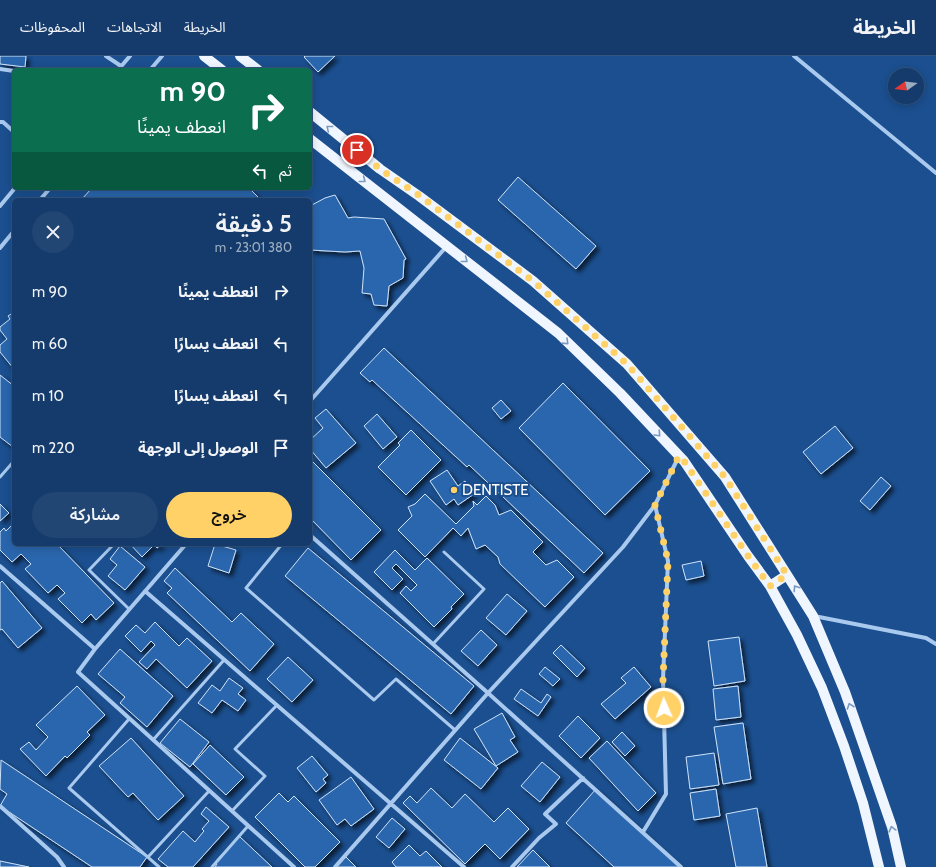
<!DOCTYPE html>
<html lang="ar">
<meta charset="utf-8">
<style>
:root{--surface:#143b6b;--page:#214673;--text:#f1f3f6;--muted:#9dadc1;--line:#33557e;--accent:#ffd166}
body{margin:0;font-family:Cabin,"Noto Sans Arabic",sans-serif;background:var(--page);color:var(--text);direction:rtl;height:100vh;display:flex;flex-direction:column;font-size:15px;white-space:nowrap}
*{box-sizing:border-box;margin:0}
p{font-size:13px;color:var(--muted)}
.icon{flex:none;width:22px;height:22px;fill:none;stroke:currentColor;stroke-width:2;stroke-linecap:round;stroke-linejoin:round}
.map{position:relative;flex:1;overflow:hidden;direction:ltr}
.sheet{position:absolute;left:12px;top:142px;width:300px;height:348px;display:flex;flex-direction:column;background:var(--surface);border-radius:6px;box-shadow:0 2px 10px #0003,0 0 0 1px var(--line);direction:rtl}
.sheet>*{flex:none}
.hud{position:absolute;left:12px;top:12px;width:300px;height:122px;border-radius:6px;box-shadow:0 2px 10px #0003,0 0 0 1px var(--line);direction:rtl;background:#0b6e4f;color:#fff;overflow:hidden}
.needle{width:26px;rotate:256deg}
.controls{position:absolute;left:888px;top:12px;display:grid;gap:8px}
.controls a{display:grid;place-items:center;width:36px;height:36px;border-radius:50%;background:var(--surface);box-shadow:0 2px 10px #0003,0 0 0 1px var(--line);font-size:20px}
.pin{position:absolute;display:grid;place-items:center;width:34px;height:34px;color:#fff;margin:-17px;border:2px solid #fff;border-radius:50%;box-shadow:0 1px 4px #0007}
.me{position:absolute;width:44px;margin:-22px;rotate:358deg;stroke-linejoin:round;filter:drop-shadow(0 0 3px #0008)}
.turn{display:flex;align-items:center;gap:14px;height:84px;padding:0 20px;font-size:18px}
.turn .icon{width:52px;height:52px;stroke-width:2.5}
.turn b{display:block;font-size:28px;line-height:34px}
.then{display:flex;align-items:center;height:38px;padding:0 20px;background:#0003;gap:8px;font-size:15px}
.round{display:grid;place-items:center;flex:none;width:42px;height:42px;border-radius:21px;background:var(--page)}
.summary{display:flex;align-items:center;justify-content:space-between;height:68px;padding:0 20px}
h1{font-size:24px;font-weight:600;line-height:30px}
.action{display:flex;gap:8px;margin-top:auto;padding:8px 20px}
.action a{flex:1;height:46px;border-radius:24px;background:var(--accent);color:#111;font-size:16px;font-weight:600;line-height:46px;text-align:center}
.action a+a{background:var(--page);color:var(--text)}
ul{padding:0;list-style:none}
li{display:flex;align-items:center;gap:12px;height:52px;padding:0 20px}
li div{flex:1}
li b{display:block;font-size:15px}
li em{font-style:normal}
header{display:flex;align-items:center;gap:24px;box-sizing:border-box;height:56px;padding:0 20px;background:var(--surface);border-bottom:1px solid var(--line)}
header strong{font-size:19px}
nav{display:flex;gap:22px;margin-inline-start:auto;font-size:14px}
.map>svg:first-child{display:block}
</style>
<header>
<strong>الخريطة</strong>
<nav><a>الخريطة</a><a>الاتجاهات</a><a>المحفوظات</a></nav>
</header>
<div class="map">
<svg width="936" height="811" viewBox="0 0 936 811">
<defs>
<filter id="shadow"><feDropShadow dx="3.5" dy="3.5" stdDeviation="2" flood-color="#0009"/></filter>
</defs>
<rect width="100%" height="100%" fill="#1b4f8f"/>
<path fill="#2a66ad" stroke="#cfe3fa" filter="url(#shadow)" d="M0,0H26L25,11L0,8Z
M305,0H335L318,16L304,1Z
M518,121L596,190L576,213L498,144Z
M92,132H249L259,142L256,144H81Z
M335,139L348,162L354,161L384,163L406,203L404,204L403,222L389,230L387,250L374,249L371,238L362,237L364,212L360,195L345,196L310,194V150L325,142Z
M14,256V313L0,296V289L7,283L0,274V271L10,263L8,260Z
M384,292L603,497L584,517L469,409L467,411L372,324L370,326L360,317Z
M0,319L14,330V389L13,391L0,381Z
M563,327L650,415L605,459L519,372Z
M501,344L511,355L501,363L492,352Z
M326,353L356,387L326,412L310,393V384L323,372L315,362Z
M377,358L397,381L383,393L364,370Z
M835,370L853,392L821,418L803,396Z
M411,374L441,404L406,439L378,411L400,389L398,387Z
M310,403L381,474L351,504L310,462Z
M447,414L458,430L465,425L474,438L458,449L454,443L446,449L430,425Z
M881,421L891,430L870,454L860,445Z
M425,438L456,468L474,450L473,445L477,449L486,440L495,449L499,459L511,454L543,486L533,496L546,509L557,504L574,521L545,551L500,508L498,501L485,489L476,493L468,472L461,480L453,472L425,501L398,474L412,460L408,451L415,448Z
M0,448L9,457L0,465Z
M14,467V488H57L114,547L96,564L91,558L82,567L58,543L65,537L57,529L48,537L25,513L31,508L21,498L12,506L0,494V476L4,472L6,475Z
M130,488H162L157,492L154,489L142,501Z
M215,488L236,494L229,517L208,510Z
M120,490L145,511L125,534L108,520L117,509L110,503Z
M308,492L474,630L451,658L285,520Z
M395,494L415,514L427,502L464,538L451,551L452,553L434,571L400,537L406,530L411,535L417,529L396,508L392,512L403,523L392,534L374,516Z
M701,505L704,520L686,524L682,509Z
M175,512L232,566L241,557L274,588L250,615L167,537L172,532L164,525Z
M2,525L42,572L18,592L2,573L0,574V527Z
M507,538L527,555L506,579L486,562Z
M155,566L179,590L187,582L212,605L187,632L156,603L147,613L139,606L155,589L151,585L141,596L125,580L136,569L145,577Z
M481,574L497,589L478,610L461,595Z
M739,581L745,625L714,630L708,585Z
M561,589L585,612L577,621L553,597Z
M120,593L173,640L147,671L120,647L125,641L98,618Z
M288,601L313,624L292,646L267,623Z
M545,611L560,623L553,630L539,618Z
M634,611L651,631L615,663L601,648L626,627L621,622Z
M229,622L243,632L238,638L246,644L238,655L222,644L212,657L198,647L212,629L220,635Z
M77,630L105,659L87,676L90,679L67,702L65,700L46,720L20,693L29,686L36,694L48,681L36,669Z
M738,630L741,661L716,664L713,633Z
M521,633L541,647L547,638L551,641L538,660L514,643Z
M502,657L515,681L510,684L518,696L496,710L474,673Z
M578,660L600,682L581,702L559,680Z
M180,663L209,686L190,711L160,687Z
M743,667L751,723L723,728L714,671Z
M622,676L635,690L625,700L612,686Z
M131,682L184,740L158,764L133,737L128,741L99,710Z
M460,682L498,712L481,733L444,704Z
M607,685L656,737L638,755L589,702Z
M210,689L244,721L226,739L193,708Z
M714,697L719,729L690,733L686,701Z
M312,700L328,719L323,723L326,727L316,736L297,712Z
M1,704L147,801L140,811H92L0,750L7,738L0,733Z
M542,706L560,721L540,746L521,730Z
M351,721L374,753L351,770L345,763L337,769L319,744Z
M431,732L452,752L465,738L494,766L508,752L529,773L500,803L485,788L465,808L403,747L410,740L417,747Z
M596,733L680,811H614L566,767Z
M716,733L720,760L694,764L690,737Z
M279,737L288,746L294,740L340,786L315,811H305L255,761Z
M206,751L229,771L193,811H168L158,803L183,775L195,786L204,775L202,773L209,765L201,758Z
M757,752L767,811H736L726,758Z
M392,762L405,773L389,792L376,781Z
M239,780L272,811H215L217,808L215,806Z
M409,789L420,800L426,795L442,811H396L392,806Z
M533,794L550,811H517Z
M346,801L356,811H336Z
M0,805L29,811H0Z"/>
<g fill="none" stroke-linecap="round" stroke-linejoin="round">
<path stroke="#a9c9ee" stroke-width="3" d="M0,421L14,405
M114,488L89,514L129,553
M282,488L246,532L374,644L396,623L455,674
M433,588L484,533L444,496
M129,663L69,732L159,811
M153,684L224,604
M232,755L265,720L235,693L277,649
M148,801L209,735
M212,811L248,770"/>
<path stroke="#a9c9ee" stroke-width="4" d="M106,0L121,10
M794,0L936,117
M0,13L14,15
M118,14L130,0
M150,14L162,0
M0,66H3L14,76
M40,144L50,132
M0,150L15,132
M0,192L14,175
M310,345L446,191
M310,479L488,637L681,811
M186,488L95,593L78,616L294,811
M0,510L95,593
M145,535L464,811
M814,560L926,582L936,588
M0,750L57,801L64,811
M643,776L666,738L663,623L668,505L655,449L679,400
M335,811L488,637L623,491L655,449
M512,811L539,782L556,768L545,758L583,722"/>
<path stroke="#f0f6ff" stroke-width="10" d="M204,0L222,14
M240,0L258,14
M310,56L380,113L419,140L533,225L627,308L725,421L813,560L845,636L892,771L901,811
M310,83L558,277L620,337L684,405L748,500L770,530L797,579L822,632L844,690L863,747L879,811
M770,530L787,519"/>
</g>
<defs><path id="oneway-chevron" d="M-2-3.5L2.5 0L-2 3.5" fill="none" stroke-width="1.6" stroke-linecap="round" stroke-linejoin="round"/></defs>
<g stroke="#7b9ac1">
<use href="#oneway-chevron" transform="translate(329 72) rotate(-141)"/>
<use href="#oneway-chevron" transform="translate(363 124) rotate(38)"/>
<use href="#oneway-chevron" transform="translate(465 204) rotate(38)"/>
<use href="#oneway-chevron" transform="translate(566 286) rotate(44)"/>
<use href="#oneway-chevron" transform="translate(658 378) rotate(47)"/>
<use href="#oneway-chevron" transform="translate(796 532) rotate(-123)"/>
<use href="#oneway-chevron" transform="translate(850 650) rotate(-109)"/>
<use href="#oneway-chevron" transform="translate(892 773) rotate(-105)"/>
</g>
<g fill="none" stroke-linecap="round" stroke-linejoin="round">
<path stroke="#ffd166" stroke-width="7" stroke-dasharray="0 12.6" d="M357,94L380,113L420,140L533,225L627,308L725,421L787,519L770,530L748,500L684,405L679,400L655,449L668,505L663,624L664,652"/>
</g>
<circle fill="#ffd166" stroke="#1b4f8f" stroke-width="1.5" cx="454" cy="434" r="4"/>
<g text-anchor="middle" stroke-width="4" stroke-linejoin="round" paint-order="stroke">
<g font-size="15" fill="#fff" stroke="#1b4f8f" text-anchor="start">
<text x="462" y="439">DENTISTE</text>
</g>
</g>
</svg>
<div class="controls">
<a><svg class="needle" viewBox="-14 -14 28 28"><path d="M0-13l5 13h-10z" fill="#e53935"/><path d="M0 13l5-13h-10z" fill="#9dadc1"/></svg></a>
</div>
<div class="pin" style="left:357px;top:94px;background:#d93025"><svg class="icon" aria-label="arrive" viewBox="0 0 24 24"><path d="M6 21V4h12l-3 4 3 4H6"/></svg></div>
<svg class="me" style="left:664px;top:652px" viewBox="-20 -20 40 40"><circle r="17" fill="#ffd166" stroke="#fff" stroke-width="3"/><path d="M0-11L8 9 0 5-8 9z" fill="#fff"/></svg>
<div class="hud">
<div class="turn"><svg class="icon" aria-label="right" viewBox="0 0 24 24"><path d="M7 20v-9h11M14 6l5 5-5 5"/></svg><div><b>90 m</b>انعطف يمينًا</div></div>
<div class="then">ثم<svg class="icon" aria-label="left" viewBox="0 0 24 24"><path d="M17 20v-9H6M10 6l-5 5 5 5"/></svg></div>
</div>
<section class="sheet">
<div class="summary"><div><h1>5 دقيقة</h1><p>380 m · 23:01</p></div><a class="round"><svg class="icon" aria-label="close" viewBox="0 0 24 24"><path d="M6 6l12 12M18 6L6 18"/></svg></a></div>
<ul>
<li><svg class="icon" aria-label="right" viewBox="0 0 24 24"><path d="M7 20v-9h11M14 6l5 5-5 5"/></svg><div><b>انعطف يمينًا</b></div><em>90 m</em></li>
<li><svg class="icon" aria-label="left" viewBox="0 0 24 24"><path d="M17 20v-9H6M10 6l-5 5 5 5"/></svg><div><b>انعطف يسارًا</b></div><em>60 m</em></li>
<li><svg class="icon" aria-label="left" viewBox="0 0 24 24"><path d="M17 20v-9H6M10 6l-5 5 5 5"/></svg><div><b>انعطف يسارًا</b></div><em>10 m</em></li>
<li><svg class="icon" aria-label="arrive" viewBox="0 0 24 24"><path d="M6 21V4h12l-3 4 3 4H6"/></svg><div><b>الوصول إلى الوجهة</b></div><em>220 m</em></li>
</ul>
<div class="action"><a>خروج</a><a>مشاركة</a></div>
</section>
</div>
